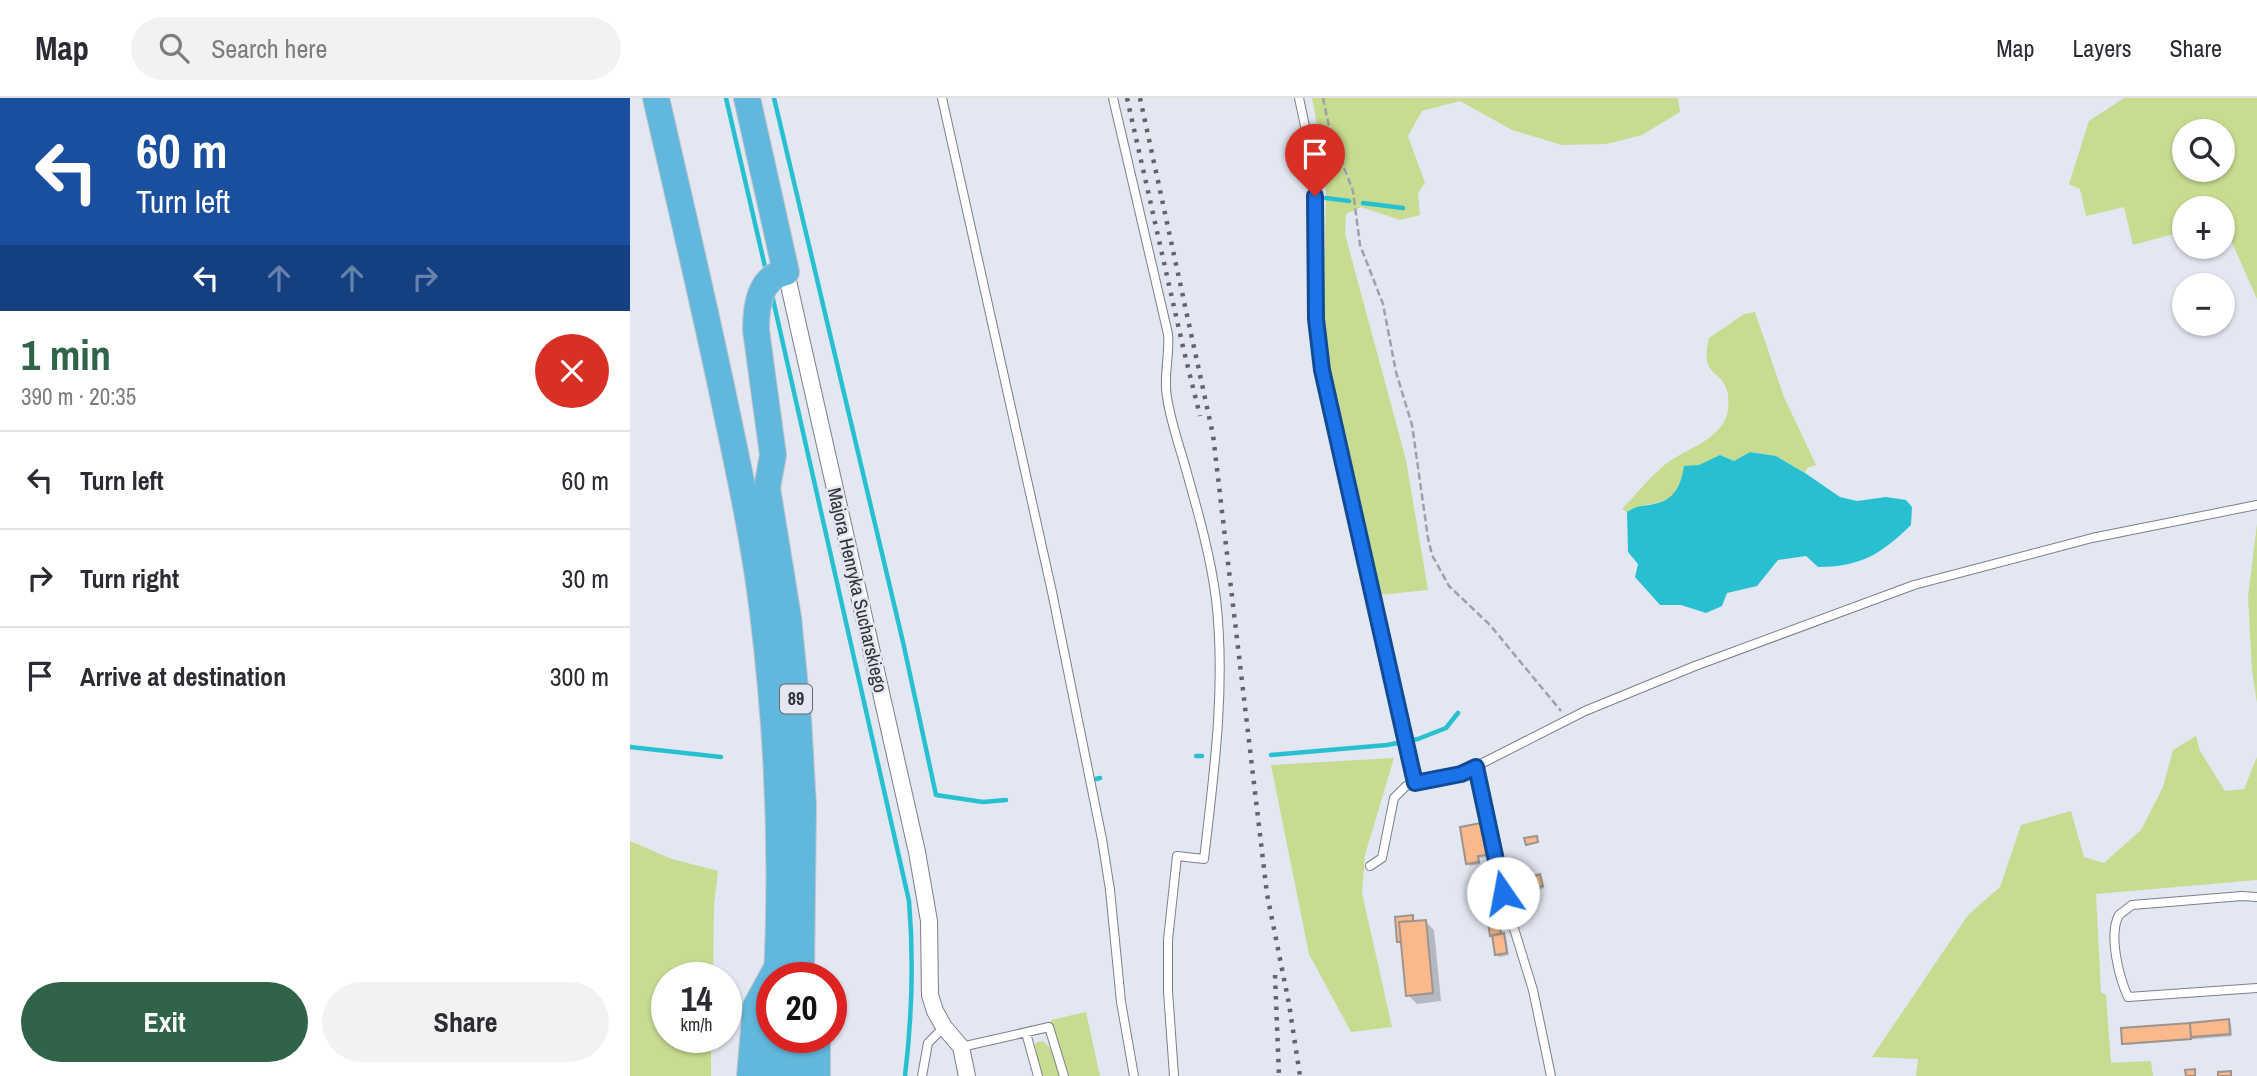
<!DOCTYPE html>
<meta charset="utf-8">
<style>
:root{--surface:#fff;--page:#f2f2f3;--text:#2b2b33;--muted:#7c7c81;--line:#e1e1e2;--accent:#2f6449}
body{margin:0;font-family:"Archivo Narrow",sans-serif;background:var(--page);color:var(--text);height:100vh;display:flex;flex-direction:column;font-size:26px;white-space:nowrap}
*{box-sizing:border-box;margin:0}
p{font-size:23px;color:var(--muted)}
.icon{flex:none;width:38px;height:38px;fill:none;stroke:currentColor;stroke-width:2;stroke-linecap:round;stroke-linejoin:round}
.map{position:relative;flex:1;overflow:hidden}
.sheet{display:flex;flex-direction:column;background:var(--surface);width:630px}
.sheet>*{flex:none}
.banner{background:#1a4fa0;color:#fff;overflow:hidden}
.fabs{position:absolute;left:1542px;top:21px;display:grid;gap:14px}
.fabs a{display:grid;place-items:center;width:63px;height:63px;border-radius:50%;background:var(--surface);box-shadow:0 2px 5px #0004;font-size:35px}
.speed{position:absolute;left:21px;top:864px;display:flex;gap:14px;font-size:35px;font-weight:700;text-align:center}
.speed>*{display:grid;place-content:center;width:91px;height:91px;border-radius:50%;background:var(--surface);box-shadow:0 2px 5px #0004;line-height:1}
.speed small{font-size:18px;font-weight:400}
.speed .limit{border:10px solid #d22;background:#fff;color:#111}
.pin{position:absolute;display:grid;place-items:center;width:60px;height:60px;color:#fff;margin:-72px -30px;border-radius:50% 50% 50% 0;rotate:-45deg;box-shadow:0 0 7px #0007}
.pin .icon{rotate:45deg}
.me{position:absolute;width:77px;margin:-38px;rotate:348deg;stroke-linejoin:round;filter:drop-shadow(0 0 5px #0008)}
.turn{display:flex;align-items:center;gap:24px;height:147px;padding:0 21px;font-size:32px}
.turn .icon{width:91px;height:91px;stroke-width:2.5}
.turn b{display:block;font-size:49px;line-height:60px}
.lanes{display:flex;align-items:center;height:66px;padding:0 21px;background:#0003;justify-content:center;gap:35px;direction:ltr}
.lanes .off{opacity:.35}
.round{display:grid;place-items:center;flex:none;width:74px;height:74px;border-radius:37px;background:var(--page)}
.summary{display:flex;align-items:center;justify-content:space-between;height:119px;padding:0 21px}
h1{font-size:42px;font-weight:700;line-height:52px;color:var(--accent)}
.action{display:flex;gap:14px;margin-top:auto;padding:14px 21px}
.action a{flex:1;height:80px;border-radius:42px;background:var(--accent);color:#fff;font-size:28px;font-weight:700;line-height:80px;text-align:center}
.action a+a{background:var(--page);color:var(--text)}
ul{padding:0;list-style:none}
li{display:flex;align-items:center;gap:21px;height:98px;padding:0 21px;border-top:2px solid var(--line)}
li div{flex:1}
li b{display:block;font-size:26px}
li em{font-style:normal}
header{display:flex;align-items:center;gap:42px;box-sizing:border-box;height:98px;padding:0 35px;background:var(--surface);border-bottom:2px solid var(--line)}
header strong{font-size:33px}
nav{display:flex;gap:38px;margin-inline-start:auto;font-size:24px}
.search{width:490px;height:63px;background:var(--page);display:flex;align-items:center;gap:18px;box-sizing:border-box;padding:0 24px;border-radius:38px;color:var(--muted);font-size:26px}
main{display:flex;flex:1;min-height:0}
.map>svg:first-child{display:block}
</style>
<header>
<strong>Map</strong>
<div class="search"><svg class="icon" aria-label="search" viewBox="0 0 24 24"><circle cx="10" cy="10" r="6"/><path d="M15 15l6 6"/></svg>Search here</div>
<nav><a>Map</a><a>Layers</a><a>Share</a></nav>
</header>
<main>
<section class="sheet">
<div class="banner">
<div class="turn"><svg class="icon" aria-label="left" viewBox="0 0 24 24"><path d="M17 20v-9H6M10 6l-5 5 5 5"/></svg><div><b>60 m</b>Turn left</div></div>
<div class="lanes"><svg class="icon" aria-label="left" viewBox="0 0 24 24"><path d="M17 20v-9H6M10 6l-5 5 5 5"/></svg><svg class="icon off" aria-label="ahead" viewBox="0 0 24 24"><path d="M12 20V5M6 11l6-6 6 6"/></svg><svg class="icon off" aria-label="ahead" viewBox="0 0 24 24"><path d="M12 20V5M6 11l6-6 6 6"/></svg><svg class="icon off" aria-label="right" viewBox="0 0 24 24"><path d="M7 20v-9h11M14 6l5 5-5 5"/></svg></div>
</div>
<div class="summary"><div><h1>1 min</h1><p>390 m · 20:35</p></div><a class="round" style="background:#d93025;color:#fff"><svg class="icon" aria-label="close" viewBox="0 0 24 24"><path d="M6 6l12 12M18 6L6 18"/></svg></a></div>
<ul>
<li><svg class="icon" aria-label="left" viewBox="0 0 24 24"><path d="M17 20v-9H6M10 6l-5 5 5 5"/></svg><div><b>Turn left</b></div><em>60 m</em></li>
<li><svg class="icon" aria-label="right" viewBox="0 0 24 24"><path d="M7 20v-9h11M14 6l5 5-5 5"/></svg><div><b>Turn right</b></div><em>30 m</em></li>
<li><svg class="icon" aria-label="arrive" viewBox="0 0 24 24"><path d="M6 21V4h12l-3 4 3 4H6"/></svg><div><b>Arrive at destination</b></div><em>300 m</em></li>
</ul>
<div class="action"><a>Exit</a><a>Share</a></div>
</section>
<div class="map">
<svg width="1627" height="978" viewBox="0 0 1627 978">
<rect width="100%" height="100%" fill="#e2e7f1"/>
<path fill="#c7dc91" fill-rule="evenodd" d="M682,0H1048L1050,14L1012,37L976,46L932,47L882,32L830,3L792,13L778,38L795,85L788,95L790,117L770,122L731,109L716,116L715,136L776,362L798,492L748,497L700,284L694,206L696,93L690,42Z
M1494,0H1627V201L1593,124L1592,110H1554V133L1503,147L1494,109L1456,118L1450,91L1439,86L1459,23ZM1554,33H1592V72H1554Z
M1125,214L1154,299L1186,367L1177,370L1175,375L1146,358L1121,354L1104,363L1090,357C1075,364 1064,371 1053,383C1048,388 1046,396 1039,400C1025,408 1010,405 997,414L992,411C1005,398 1016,383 1030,371C1055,347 1104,343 1098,297C1095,271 1068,281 1079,240L1114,216Z
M1627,426V605L1622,572L1618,499Z
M1566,638L1570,653L1595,693L1614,691L1627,659V782L1466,796L1471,894L1476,897L1481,965L1521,963L1523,978H1286L1288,961L1242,959L1338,817L1370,789L1391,727L1441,713L1454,759L1474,765L1511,732L1533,689L1543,652Z
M764,660L735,757L732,795L762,929L721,934L679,856L641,667Z
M0,743L42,761L88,773L84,807L83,880H37V940H81V978H0Z
M456,914L470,978H438L421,922Z
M413,943L423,953L430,978H411L405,947L407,944Z"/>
<path fill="#28c0d1" d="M1120,354L1146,358L1175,375L1210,399L1227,403L1256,399L1276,402L1282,409L1281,427C1251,456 1231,469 1188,469L1176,458L1148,462L1127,488L1097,495L1092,508L1076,515L1051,507H1030L1005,479L1008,466L998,454L997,414C1009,406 1012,409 1024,406C1045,402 1051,387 1054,368L1069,367L1090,357L1104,363Z"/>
<path fill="#0003" d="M850,727L852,729L858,759L849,760L850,766L840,768L837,765Z
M910,778L914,790L907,792L903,780Z
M863,796L866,798L872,837L876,839L879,857L869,859L866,857Z
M782,819L785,824L795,823L804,832L811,903L787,906L778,897L771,846L769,843Z
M1599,923L1601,926L1602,938L1496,947L1494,945L1493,931Z"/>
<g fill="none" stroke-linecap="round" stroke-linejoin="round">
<path stroke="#28c0d1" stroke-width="4.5" d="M96,0L136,173
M144,0L273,544L306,697L353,704L376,702
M696,100L719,103
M733,105L773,110
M142,197L279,803C284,862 282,919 275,978
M0,649L91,659
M641,657L757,647L788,641L816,630L828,615
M566,658H572
M466,681L470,680"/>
</g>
<path fill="#fab98c" stroke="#9e948d" stroke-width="2" d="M851,725L856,757L848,758L849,764L836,766L830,729Z
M907,738L908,744L896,747L894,740Z
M910,776L913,788L903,790L901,779Z
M864,794L871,836L860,838L854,796Z
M783,817V823L769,824L771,844H767L765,819Z
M796,822L803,895L776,898L769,824Z
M874,835L877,855L865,857L862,837Z
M1599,921L1600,936L1561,939L1560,925Z
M1560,925L1561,941L1492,946L1491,930Z
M1565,971V978H1556L1555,972Z
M1601,973V978H1588V974Z"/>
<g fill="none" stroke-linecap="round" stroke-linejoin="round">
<defs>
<path id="service" d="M312,0L422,494L472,741L480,792L491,904L504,978
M483,0L538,236C540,257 533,279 537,299C540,320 547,341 553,361C566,407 580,454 586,501C596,588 584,675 574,761L547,758L538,842V893L544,978
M669,0C676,33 684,66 685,100C688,159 683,213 692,272L785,685
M846,669L873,795L903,892L921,978
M740,768L752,760L764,700L776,688L831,676L955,613L1065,568L1284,487L1462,440L1627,407
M1627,799L1612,798L1502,807L1489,817C1478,837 1489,879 1498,899L1627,890
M396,935L408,978
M331,949L419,929L434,978
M292,978L298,945L314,929"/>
<path id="minor" d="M156,174L287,754L299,823L300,897L305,913L314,929L331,949L337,978"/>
<path id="trunk" d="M26,0C50,105 75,210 97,316C111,382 125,448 133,515C148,636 153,758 147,880
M117,0L156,174C129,179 126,209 126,232L143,357L137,390L158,519L168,620L173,708L171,880
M187,940V978
M120,978L126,908L148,868
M142,978L144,940
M166,978L168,940"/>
</defs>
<use href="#service" stroke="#7b7f89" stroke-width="10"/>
<use href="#minor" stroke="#7b7f89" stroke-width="18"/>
<use href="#trunk" stroke="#c5c5c7" stroke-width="28"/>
<path stroke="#9da1a9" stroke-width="2.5" stroke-dasharray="7 3.5" stroke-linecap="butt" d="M693,0L700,33L723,93L730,147L753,206L766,274L782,327L798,440L802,457L819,488L860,527L931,613"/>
<use href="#service" stroke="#fff" stroke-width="8"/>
<use href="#minor" stroke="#fff" stroke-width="16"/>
<use href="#trunk" stroke="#62b7dc" stroke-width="26"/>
<path stroke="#62646a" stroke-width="4.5" stroke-dasharray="3.5 7" stroke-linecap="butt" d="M497,0L553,249L570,318
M510,0L583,337L637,796L659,906L670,978
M645,877L649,978"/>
</g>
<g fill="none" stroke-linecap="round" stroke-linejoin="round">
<defs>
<path id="route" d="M685,98L686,221L692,272L785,685L831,676L846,669L873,795"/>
</defs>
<use href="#route" stroke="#114b97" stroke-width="18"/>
<use href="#route" stroke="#1a73e8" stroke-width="12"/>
</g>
<g text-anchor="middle" stroke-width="5" stroke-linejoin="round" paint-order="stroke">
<rect fill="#e2e7f1" stroke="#65686e" stroke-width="2" x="150" y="586.5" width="32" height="29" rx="5"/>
<g font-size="18" font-weight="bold" fill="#303136">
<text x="166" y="607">89</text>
</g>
<g font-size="19" fill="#303136" stroke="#e2e7f1">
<text transform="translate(228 492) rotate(77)" y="7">Majora Henryka Sucharskiego</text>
</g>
</g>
</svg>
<div class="fabs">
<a><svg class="icon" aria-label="search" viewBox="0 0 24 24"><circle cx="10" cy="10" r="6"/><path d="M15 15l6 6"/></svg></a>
<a>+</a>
<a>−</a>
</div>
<div class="speed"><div>14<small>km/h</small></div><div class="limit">20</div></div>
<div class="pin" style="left:685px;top:98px;background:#d93025"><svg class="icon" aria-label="arrive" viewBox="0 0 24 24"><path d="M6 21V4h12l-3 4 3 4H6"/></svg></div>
<svg class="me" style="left:873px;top:795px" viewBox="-20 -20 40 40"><circle r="19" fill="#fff"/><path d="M0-13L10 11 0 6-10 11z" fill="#1a73e8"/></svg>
</div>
</main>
